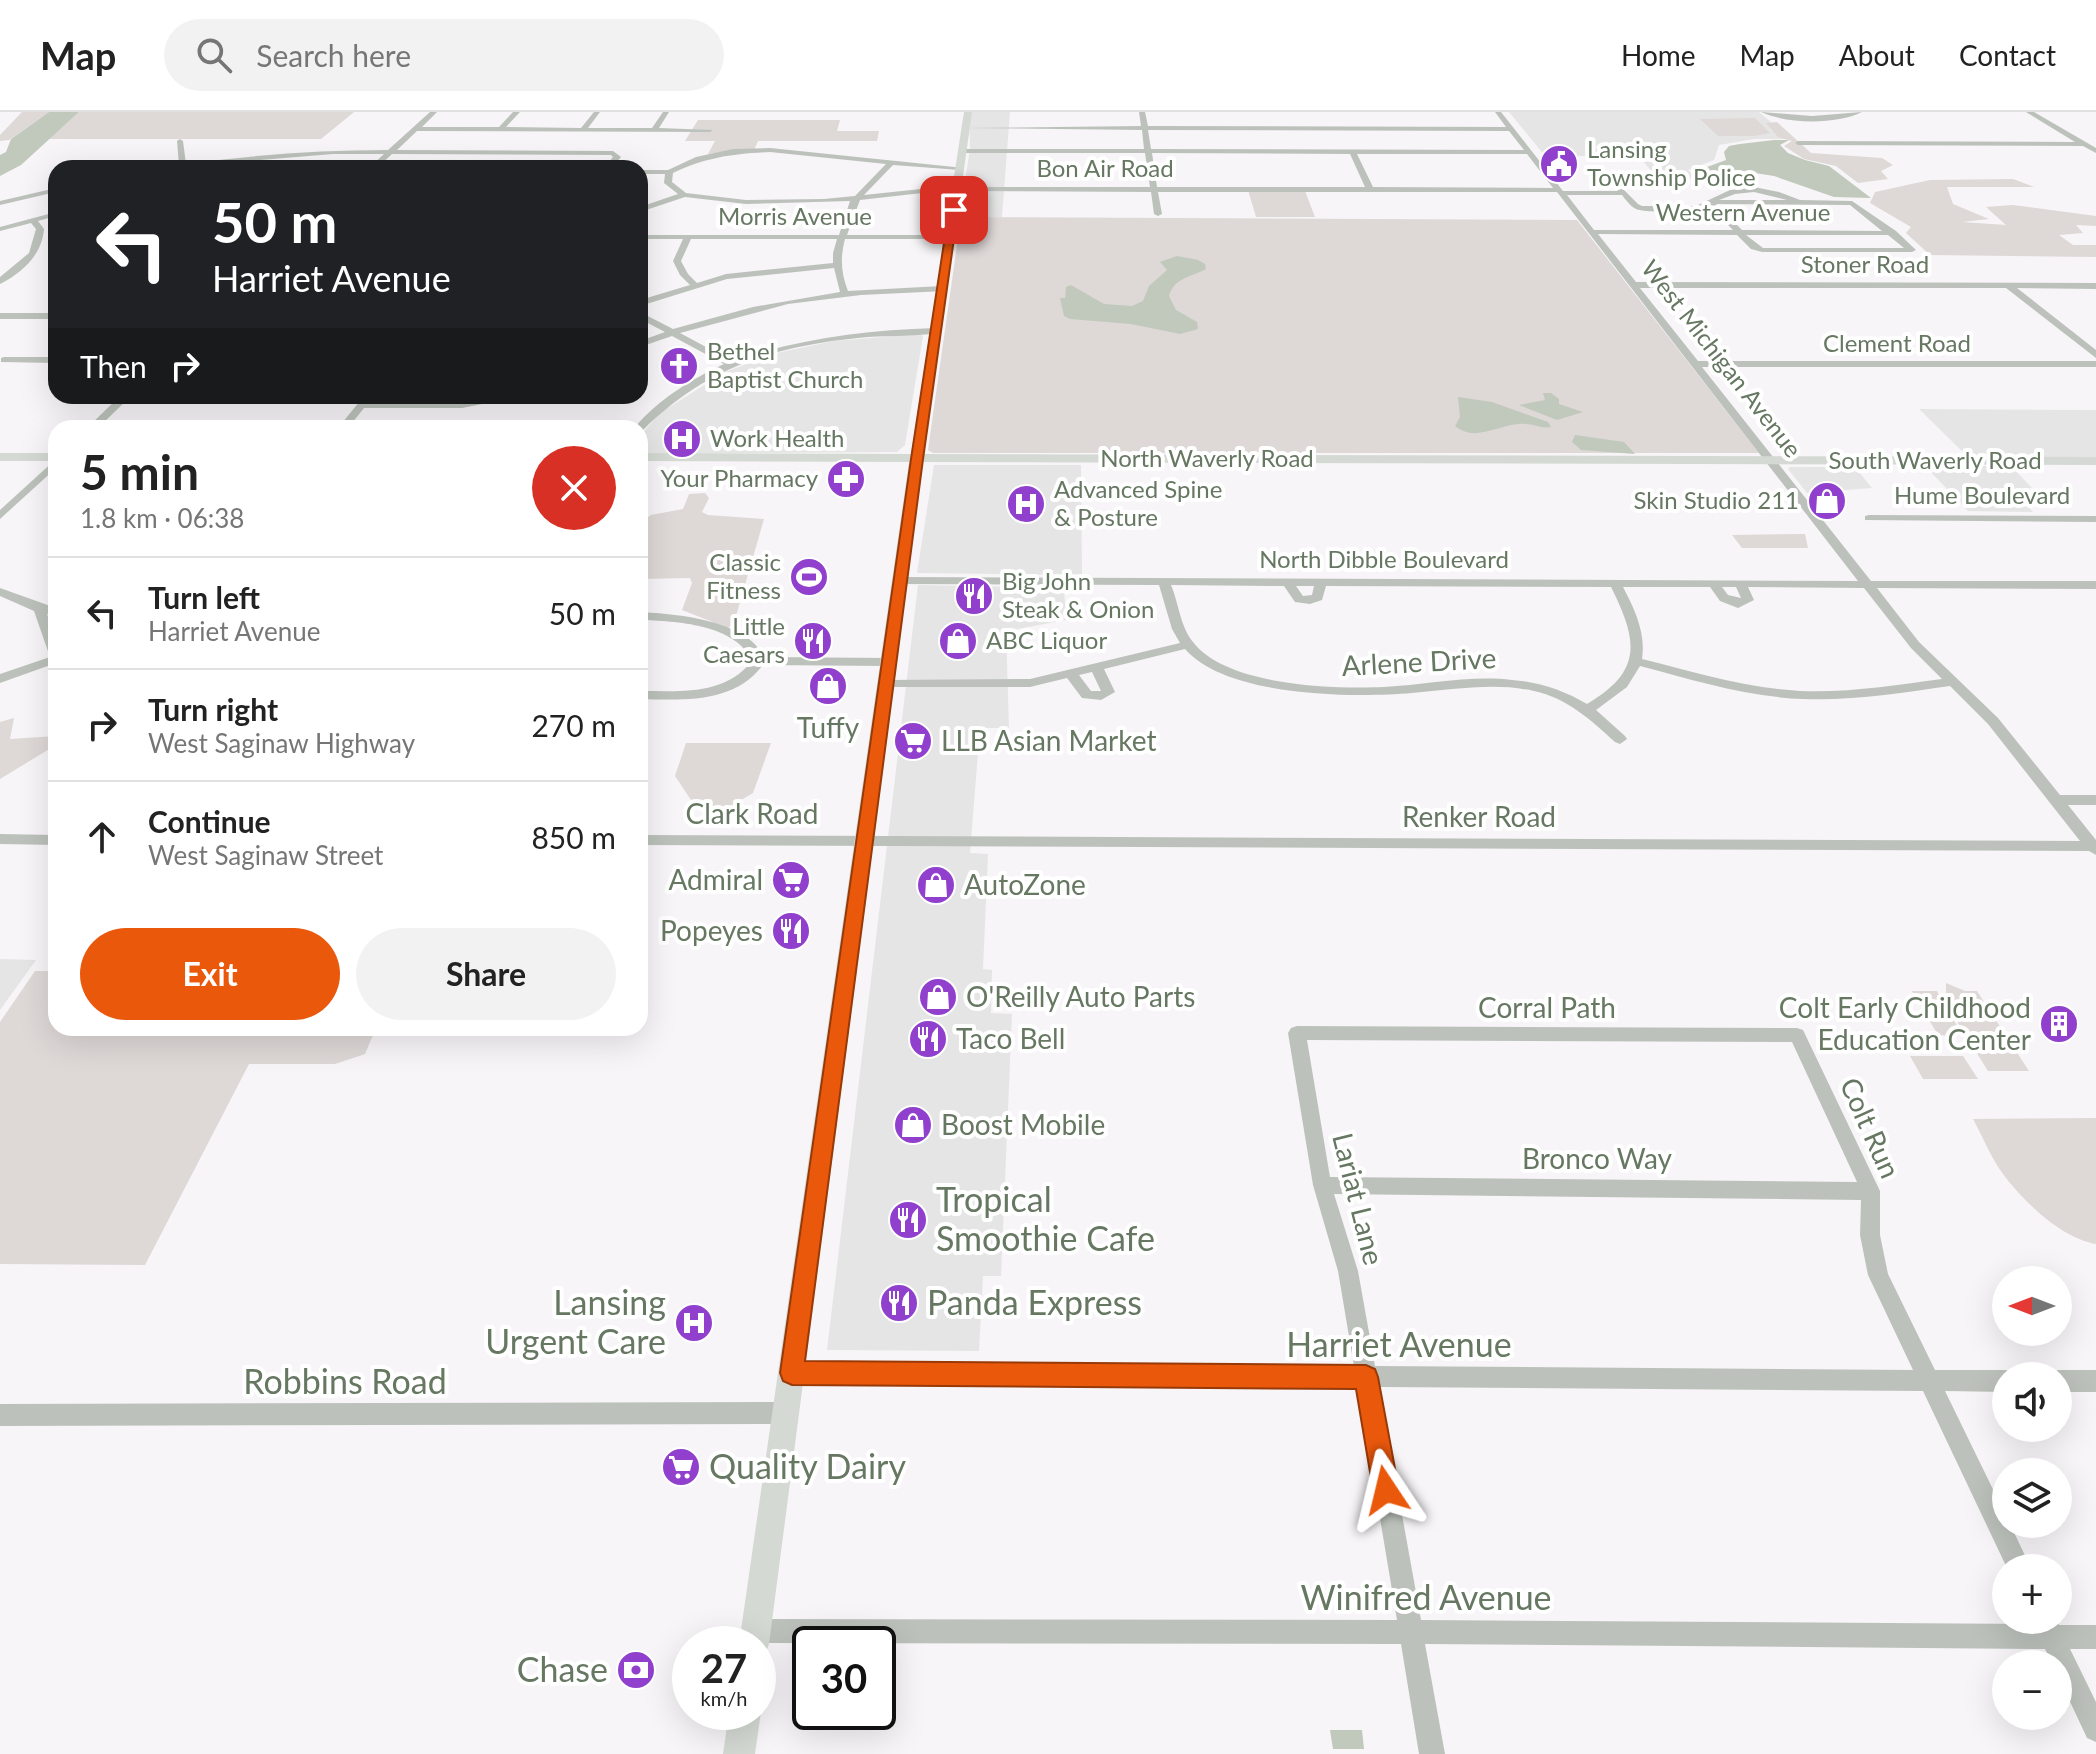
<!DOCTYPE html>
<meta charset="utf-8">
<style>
:root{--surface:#fff;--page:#f2f2f2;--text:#222;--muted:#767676;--line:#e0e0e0;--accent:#ea580c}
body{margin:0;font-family:Lato,sans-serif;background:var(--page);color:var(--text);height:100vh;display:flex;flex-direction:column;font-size:30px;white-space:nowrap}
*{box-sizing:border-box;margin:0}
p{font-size:26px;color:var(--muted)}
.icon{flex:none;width:44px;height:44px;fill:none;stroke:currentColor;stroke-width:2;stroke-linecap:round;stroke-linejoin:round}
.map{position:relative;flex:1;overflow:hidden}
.details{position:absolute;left:48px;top:308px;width:600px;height:616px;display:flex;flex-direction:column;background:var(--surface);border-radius:24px;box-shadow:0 8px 32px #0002}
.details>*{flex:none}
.hud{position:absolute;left:48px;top:48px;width:600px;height:244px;border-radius:24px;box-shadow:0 8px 32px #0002;background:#202124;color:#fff;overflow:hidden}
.needle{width:52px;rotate:270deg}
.controls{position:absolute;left:1992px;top:1154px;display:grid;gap:16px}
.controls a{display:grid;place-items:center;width:80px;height:80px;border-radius:50%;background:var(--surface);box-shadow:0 8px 32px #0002;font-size:40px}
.speed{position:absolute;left:672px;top:1514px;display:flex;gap:16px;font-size:40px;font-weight:700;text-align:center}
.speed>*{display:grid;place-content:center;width:104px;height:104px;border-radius:50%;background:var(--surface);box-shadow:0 8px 32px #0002;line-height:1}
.speed small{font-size:20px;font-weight:400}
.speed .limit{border:4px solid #111;border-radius:12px;background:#fff;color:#111}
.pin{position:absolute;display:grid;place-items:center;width:68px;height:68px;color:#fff;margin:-34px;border-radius:16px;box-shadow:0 4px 12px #0006}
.me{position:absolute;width:88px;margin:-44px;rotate:350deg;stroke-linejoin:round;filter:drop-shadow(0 0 6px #0008)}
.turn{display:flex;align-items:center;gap:28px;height:168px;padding:0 32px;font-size:36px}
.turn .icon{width:104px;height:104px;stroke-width:2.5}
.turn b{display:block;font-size:56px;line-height:68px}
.then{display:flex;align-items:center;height:76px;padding:0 32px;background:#0003;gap:16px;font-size:30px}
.round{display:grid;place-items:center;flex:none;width:84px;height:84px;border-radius:42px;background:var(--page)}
.overview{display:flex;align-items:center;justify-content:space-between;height:136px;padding:0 32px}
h1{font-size:48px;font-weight:700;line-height:60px}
.action{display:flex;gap:16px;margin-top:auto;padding:16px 32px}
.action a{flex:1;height:92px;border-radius:48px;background:var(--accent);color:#fff;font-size:32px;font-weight:700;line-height:92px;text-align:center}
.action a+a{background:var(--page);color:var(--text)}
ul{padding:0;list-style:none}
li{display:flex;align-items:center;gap:24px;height:112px;padding:0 32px;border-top:2px solid var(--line)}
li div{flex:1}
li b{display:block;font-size:30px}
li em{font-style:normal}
header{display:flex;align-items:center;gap:48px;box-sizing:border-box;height:112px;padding:0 40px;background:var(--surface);border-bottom:2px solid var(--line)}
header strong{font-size:38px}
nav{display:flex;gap:44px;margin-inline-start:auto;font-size:28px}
.search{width:560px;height:72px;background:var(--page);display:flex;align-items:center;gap:20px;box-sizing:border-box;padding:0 28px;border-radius:44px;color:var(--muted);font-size:30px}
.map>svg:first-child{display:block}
</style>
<header>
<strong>Map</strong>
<div class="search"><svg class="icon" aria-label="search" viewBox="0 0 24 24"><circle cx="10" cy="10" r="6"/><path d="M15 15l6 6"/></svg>Search here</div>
<nav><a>Home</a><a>Map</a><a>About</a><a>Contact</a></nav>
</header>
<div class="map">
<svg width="2096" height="1642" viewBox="0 0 2096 1642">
<rect width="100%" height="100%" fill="#f7f5f7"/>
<path fill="#e6e5e5" d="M969,0H1010L1002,105H960L970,36Z
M1509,0H1759L1791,27H1754L1719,33L1714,48L1688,58L1697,67H1659L1638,44H1545Z
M919,222L923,224L905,333L897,340L640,342V324L660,301L725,260L776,241L834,229Z
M1919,297L2096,298V345H1968Z
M934,353H1081L1082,463L917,461Z
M1925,354H2011L2032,376L2010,377L2033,400L1968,399Z
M1790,355H1855L1872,376L1807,381L1788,357Z
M918,473L1064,476L1066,508L1006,519L1009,616H980L970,741L988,742L983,857L992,858L991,901L1012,902L1001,1164H983L979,1239L827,1238Z
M0,847L36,848L0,898Z"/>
<path fill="#ded8d7" d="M22,0H49L9,28L0,29V23Z
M79,0H354L321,27H49Z
M1755,6L1770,21L1754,24H1718L1700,7Z
M698,8H840L837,19H879L877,29H758L754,38L708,42L715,29H685Z
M1777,10L1811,41L1882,46L1893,53L1881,59L1888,67L1858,71L1836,54L1804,47L1784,34L1792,29L1778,25L1766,11Z
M2013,67L2034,75H1947L1953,92L1989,107L1962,110L2006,113L1986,95L2013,93L2096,104V114L2076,113L2083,121L2059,123L2073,133H2096V145L1930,143L1906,121L1911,115L1870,91L1875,80L1930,68Z
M1248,78L1305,79L1315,105H1256Z
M961,105L1577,108L1759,341H933L928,338Z
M705,381L709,386L702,400L708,403L764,407L734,511L728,516L682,498L692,471L690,466L640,467L641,410L651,403L683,397L689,382Z
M1805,422L1808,436H1742L1732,423Z
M14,606L10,627L56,624V633L0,667V610Z
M686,631H771L753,681L726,697L693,691L675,664Z
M35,859H56V916H376L365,942L335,952H249L145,1153L0,1152V910Z
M1946,871L1965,879H1977L2029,959H1988L1943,887H1956L1946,883Z
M1912,879H1937L1963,924L1938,923Z
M1910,944H1963L1978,967H1923Z
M2096,1006V1132C2061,1126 2024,1090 2003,1062C1991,1046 1983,1025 1973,1007Z"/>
<path fill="#c0c9bb" d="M49,0H79L21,53L0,64V43L6,40L11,27Z
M1774,28H1789L1780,33L1788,41L1805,48L1829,54L1871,86L1834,85L1774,64L1736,58L1697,63L1699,58L1726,48L1724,40L1729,34L1740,32Z
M1177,144L1198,148L1205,152L1206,157C1191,165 1174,166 1169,184L1176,198L1197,210L1198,217L1180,222L1131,212L1070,207L1064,204L1060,186H1065L1066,175L1071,173L1104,192L1132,194L1143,189L1149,174L1167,158L1160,150Z
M1543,281H1551L1559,287V292L1583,300L1557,308L1519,293L1545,288Z
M1458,285L1492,290L1548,310L1551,315C1541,317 1535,312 1525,312C1501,310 1477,332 1455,314L1460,305Z
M1575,323L1624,330L1635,342L1581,338L1572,330Z
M1330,1618H1362L1364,1637H1333Z"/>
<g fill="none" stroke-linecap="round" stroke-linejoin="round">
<path fill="#bcc2bb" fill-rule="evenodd" d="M430,0H437L422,15H499L513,0H520L506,15L581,16L594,0H600L588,16H652L663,0H669L659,16L713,18L710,20L417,19L397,38L613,39L621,45L612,56H604L613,45L611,43L392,42L377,56H369L384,42H333L166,56L179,53L177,29L180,27L183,29L186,52C254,43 320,38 388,38Z
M1139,0H1145L1148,14L1506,15L1495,0H1501L1563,79H1618L1613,73L1617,71L1638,92L1642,94H1696L1730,78L1754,75L1779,80L1800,88L1852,89L1896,119L1916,138L1912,140H1762L1751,137L1737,123L1598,122L1636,170L2096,171V177L2017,176L2096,238V246L2006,176H1640L1698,249H2096V255H1702L1871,469H2096V477L1877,476L1919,530L1998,606L2060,683H2096V693H2068L2096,728V743L2089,739L640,733V723L2080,729L1988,612L1950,574C1901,581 1852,589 1803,587C1747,585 1693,568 1640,554L1627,575L1596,598L1625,624L1627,627L1620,632L1615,630C1591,608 1567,586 1534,579C1494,570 1452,578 1412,581C1352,586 1227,585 1185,537L1104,557L1115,580L1101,588L1082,586L1067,566L1030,575H881V569L886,568L1030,567L1180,531L1172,517L1159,473L896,472L894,469L900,465L1858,469L1557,80H1158L1162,102L1158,104L1154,102L1151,80L940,79L860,88L847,123H949L953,125L949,127H845C840,146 841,161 848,179L942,174L946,177L945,179L861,183L788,192L680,221L732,249C799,227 865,218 935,216L938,217V221C912,225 885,223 858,226C771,235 706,256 643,318L634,316C659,287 690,268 724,252L672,224L640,235V229L665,220L640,207V200L673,217L753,195L840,180L834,156L727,167L640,194V188L690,173L680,163L673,149L683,127H640V123H839L850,89L746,92L685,85L640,100V95L678,82L664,71L665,62H640V58H668L696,45L733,37L770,36L964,56L960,58L893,53L864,83L940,75H1150L1145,41H962L959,39L962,37H1144L1142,18L963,16L1141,14ZM1148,18L1509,19L1524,38L1151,37ZM770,40L886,52L855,84L824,87L746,88L686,81L672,70L673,61C707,45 733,42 770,40ZM1152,41L1350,42L1365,75H1157ZM1357,42H1527L1553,76L1373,75ZM1754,80L1787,88H1719L1735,82ZM1567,83H1622C1626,88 1630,94 1636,97C1650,102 1695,100 1708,93L1733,118H1594ZM1716,92L1850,93L1882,119L1742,118ZM1746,123H1888L1904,136H1763ZM691,127H837L833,141V151L726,162L697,171L688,162L681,149ZM1171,473L1284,474L1295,490L1310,492L1322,488L1326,474L1611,475C1638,529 1643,559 1587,592C1563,578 1539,570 1512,568C1470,563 1426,573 1384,575C1332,577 1227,574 1193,530C1180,514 1179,492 1171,473ZM1296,474H1314L1312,483L1303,484ZM1623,475H1710L1720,489L1738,496L1754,488L1748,475L1864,476L1911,536L1942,567C1896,573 1848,581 1800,579C1746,576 1694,560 1642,547C1646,521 1635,498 1623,475ZM1722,475H1736L1741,486L1728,483ZM1092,560L1101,579H1091L1079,563Z
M1761,0L1812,4L1862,0C1836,13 1787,12 1761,0Z
M2026,0H2034L2096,36V41L2083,34L1798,33L1795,31L1798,29L2075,30Z
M56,76V80L0,93V89Z
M56,100V104L38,109L44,117C42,143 22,161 0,172V165L29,141L36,117L31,111L0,119V115Z
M0,201H56V207H0Z
M4,245H56V251L1,250V246Z
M120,284H131L98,316H87Z
M364,284H372L369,290H462L499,284H522L462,296H364L348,316H338Z
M56,347V356L0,407V398Z
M1869,403L2096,404V410L1865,408V404Z
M0,476L56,496V504L47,502L56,527V551L0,571V562L50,545L34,499L0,484Z
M640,500C677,502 747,508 764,545L889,546L895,550L889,554L763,553C733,592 684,588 640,587V579C681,579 724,584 752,549C736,512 675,509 640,508Z
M0,722L56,723V733L0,732Z
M1297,914L1797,916L1803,918L1880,1079V1123L1888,1162L1935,1258H2006L2015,1264H2006V1280L1945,1279L2006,1404V1412H2010L2031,1456H2007L1923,1279L1379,1275L1421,1508L2034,1512L2032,1508H2057L2059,1513H2096V1537H2070L2096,1590V1630L2087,1626L2058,1564V1552H2052L2045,1537L1425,1532L1445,1642H1419L1401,1532L756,1531L747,1528L744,1519L747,1510L756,1507L1397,1508L1358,1275L792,1272L785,1268L781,1261L785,1254L792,1250L1354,1254L1338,1159L1313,1073L1288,921L1291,916ZM1307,928L1792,930L1857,1070L1330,1065ZM1334,1082L1861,1088L1860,1123L1868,1163L1913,1258L1375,1254L1358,1159Z
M2058,1258H2096V1280H2058V1264H2049Z
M786,1290L794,1293L797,1301L794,1309L786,1312L0,1314V1292Z"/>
<path fill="#d4d9d3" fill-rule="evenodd" d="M964,0H972L924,342L2096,345V353L923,350L769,1532L765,1543L758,1545V1532H739L909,350L640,349V341L911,342Z
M0,341H56V349H0Z
M758,1594L761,1600L755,1642H723L729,1600H758Z"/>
</g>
<path fill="#ea580c" stroke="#983908" stroke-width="2" d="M954,95L958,98L923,347L805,1249L1366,1253L1375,1257L1378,1265L1399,1378L1395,1387L1386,1391L1377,1387L1373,1378L1356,1277L792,1273L783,1269L780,1261L911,347L949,98Z"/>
<defs>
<symbol id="civic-disc" viewBox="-11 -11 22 22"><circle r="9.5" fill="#9040cc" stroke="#fff"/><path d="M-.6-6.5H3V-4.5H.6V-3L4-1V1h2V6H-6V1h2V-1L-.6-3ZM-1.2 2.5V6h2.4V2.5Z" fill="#fff"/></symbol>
<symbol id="church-disc" viewBox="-11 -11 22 22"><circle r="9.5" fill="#9040cc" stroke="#fff"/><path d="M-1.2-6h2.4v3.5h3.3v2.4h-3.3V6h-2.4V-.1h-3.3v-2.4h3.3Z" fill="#fff"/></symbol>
<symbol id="hospital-disc" viewBox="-11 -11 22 22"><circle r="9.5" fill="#9040cc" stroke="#fff"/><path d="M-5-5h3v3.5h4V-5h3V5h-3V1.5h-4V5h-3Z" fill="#fff"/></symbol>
<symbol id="pharmacy-disc" viewBox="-11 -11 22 22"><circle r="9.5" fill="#9040cc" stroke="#fff"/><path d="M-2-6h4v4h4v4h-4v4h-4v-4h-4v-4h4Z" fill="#fff"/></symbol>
<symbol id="shop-disc" viewBox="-11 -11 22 22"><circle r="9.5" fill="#9040cc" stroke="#fff"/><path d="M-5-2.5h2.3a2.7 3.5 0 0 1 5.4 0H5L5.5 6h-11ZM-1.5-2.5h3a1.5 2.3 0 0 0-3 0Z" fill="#fff"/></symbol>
<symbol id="stadium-disc" viewBox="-11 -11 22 22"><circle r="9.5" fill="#9040cc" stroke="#fff"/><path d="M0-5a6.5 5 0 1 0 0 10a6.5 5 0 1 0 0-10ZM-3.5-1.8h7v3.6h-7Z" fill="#fff"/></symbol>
<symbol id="restaurant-disc" viewBox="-11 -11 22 22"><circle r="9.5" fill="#9040cc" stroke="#fff"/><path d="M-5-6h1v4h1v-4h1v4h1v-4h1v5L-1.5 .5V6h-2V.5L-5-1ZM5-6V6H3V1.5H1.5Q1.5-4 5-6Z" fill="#fff"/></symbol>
<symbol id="supermarket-disc" viewBox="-11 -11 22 22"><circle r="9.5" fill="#9040cc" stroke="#fff"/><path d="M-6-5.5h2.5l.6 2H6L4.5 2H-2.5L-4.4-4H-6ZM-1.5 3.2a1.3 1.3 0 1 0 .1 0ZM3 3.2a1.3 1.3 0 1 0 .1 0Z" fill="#fff"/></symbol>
<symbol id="building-disc" viewBox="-11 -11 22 22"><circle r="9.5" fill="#9040cc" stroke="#fff"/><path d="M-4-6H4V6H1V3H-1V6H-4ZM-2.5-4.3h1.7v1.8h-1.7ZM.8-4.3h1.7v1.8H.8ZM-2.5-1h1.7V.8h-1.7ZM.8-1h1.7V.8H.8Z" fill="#fff"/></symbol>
<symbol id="bank-disc" viewBox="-11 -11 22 22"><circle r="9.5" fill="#9040cc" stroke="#fff"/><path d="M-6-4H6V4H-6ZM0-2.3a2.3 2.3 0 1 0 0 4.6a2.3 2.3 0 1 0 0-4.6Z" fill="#fff"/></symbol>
</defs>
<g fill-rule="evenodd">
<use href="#civic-disc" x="1537" y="30" width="44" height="44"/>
<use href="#church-disc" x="657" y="232" width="44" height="44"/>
<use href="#hospital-disc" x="660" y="305" width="44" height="44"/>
<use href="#pharmacy-disc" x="824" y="345" width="44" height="44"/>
<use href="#shop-disc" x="1805" y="367" width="44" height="44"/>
<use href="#hospital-disc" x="1004" y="370" width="44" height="44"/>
<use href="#stadium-disc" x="787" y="443" width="44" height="44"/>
<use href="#restaurant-disc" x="952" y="462" width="44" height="44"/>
<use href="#restaurant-disc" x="791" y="507" width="44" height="44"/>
<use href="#shop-disc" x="936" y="507" width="44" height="44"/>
<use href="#shop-disc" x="806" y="552" width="44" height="44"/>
<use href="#supermarket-disc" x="891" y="607" width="44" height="44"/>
<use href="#supermarket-disc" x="769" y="746" width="44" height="44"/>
<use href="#shop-disc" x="914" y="751" width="44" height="44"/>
<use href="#restaurant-disc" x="769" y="797" width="44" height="44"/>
<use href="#shop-disc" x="916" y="863" width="44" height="44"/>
<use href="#building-disc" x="2037" y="890" width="44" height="44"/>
<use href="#restaurant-disc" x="906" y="905" width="44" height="44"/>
<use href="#shop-disc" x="891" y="991" width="44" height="44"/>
<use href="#restaurant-disc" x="886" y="1086" width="44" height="44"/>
<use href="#restaurant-disc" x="877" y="1169" width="44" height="44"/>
<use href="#hospital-disc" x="672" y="1189" width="44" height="44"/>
<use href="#supermarket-disc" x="659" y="1333" width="44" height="44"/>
<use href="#bank-disc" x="614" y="1536" width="44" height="44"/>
</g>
<g text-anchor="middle" stroke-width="8" stroke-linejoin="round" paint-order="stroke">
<g font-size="24" fill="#667762" stroke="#fff" text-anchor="start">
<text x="1587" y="46">Lansing<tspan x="1587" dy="28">Township Police</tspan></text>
<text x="707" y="248">Bethel<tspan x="707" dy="28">Baptist Church</tspan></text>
<text x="710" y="335">Work Health</text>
<text x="818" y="375" text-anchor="end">Your Pharmacy</text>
<text x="1054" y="386">Advanced Spine<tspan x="1054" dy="28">&amp; Posture</tspan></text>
<text x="1799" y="397" text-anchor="end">Skin Studio 211</text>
<text x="781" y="459" text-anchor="end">Classic<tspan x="781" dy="28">Fitness</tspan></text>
<text x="1002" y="478">Big John<tspan x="1002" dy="28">Steak &amp; Onion</tspan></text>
<text x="785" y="523" text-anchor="end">Little<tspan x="785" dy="28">Caesars</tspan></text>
<text x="986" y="537">ABC Liquor</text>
</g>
<g font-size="24" fill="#667762" stroke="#fff">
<text x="1105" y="65">Bon Air Road</text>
<text x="1743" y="109">Western Avenue</text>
<text x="795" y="113">Morris Avenue</text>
<text x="1865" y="161">Stoner Road</text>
<text x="1897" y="240">Clement Road</text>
<text transform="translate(1721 247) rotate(52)" y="8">West Michigan Avenue</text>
<text x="1207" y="355">North Waverly Road</text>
<text x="1935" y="357">South Waverly Road</text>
<text x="1982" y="392">Hume Boulevard</text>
<text x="1384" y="456">North Dibble Boulevard</text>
</g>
<g font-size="28" fill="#667762" stroke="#fff">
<text transform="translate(1419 550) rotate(-3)" y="10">Arlene Drive</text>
<text x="752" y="712">Clark Road</text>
<text x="1479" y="715">Renker Road</text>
<text x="1547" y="906">Corral Path</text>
<text transform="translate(1870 1016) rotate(66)" y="10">Colt Run</text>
<text x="1597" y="1057">Bronco Way</text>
<text transform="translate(1358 1087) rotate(76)" y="10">Lariat Lane</text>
</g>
<g font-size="28" fill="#667762" stroke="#fff" text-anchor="start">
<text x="828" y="626" text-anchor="middle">Tuffy</text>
<text x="941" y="639">LLB Asian Market</text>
<text x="763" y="778" text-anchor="end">Admiral</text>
<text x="964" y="783">AutoZone</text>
<text x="763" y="829" text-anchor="end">Popeyes</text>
<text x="966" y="895">O'Reilly Auto Parts</text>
<text x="2031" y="906" text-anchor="end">Colt Early Childhood<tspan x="2031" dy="32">Education Center</tspan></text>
<text x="956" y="937">Taco Bell</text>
<text x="941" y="1023">Boost Mobile</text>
</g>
<g font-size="34" fill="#667762" stroke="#fff" text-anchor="start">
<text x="936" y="1100">Tropical<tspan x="936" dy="39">Smoothie Cafe</tspan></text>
<text x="666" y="1203" text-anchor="end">Lansing<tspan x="666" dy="39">Urgent Care</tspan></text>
<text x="927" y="1203">Panda Express</text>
<text x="709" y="1367">Quality Dairy</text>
<text x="608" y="1570" text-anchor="end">Chase</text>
</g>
<g font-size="34" fill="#667762" stroke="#fff">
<text x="1399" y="1245">Harriet Avenue</text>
<text x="345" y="1282">Robbins Road</text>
<text x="1426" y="1498">Winifred Avenue</text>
</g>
</g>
</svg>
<div class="controls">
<a><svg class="needle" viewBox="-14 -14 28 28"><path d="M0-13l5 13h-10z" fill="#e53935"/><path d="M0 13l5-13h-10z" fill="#767676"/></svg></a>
<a><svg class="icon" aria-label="sound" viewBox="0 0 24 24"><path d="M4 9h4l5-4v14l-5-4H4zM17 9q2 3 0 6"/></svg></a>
<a><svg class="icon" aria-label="layers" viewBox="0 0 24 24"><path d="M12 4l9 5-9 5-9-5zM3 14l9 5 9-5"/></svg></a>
<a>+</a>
<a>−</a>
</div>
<div class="speed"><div>27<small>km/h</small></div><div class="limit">30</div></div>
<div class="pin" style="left:954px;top:98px;background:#d93025"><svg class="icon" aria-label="arrive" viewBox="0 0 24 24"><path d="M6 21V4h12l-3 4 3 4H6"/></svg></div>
<svg class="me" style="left:1386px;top:1378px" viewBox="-20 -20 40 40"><path d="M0-17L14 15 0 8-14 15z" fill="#ea580c" stroke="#fff" stroke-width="4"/></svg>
<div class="hud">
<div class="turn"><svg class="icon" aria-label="left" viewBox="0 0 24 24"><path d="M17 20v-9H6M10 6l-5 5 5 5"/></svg><div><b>50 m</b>Harriet Avenue</div></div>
<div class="then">Then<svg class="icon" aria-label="right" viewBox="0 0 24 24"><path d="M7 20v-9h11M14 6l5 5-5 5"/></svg></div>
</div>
<section class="details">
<div class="overview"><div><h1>5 min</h1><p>1.8 km · 06:38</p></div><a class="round" style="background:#d93025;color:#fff"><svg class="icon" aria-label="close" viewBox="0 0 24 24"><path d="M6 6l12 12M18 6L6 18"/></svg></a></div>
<ul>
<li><svg class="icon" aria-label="left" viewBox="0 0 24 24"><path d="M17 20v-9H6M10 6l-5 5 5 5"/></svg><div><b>Turn left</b><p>Harriet Avenue</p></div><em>50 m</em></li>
<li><svg class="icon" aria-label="right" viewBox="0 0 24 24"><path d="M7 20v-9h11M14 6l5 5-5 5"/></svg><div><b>Turn right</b><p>West Saginaw Highway</p></div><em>270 m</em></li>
<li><svg class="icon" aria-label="ahead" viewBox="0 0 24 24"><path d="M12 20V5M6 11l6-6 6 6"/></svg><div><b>Continue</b><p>West Saginaw Street</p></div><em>850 m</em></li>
</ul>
<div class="action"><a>Exit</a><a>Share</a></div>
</section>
</div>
